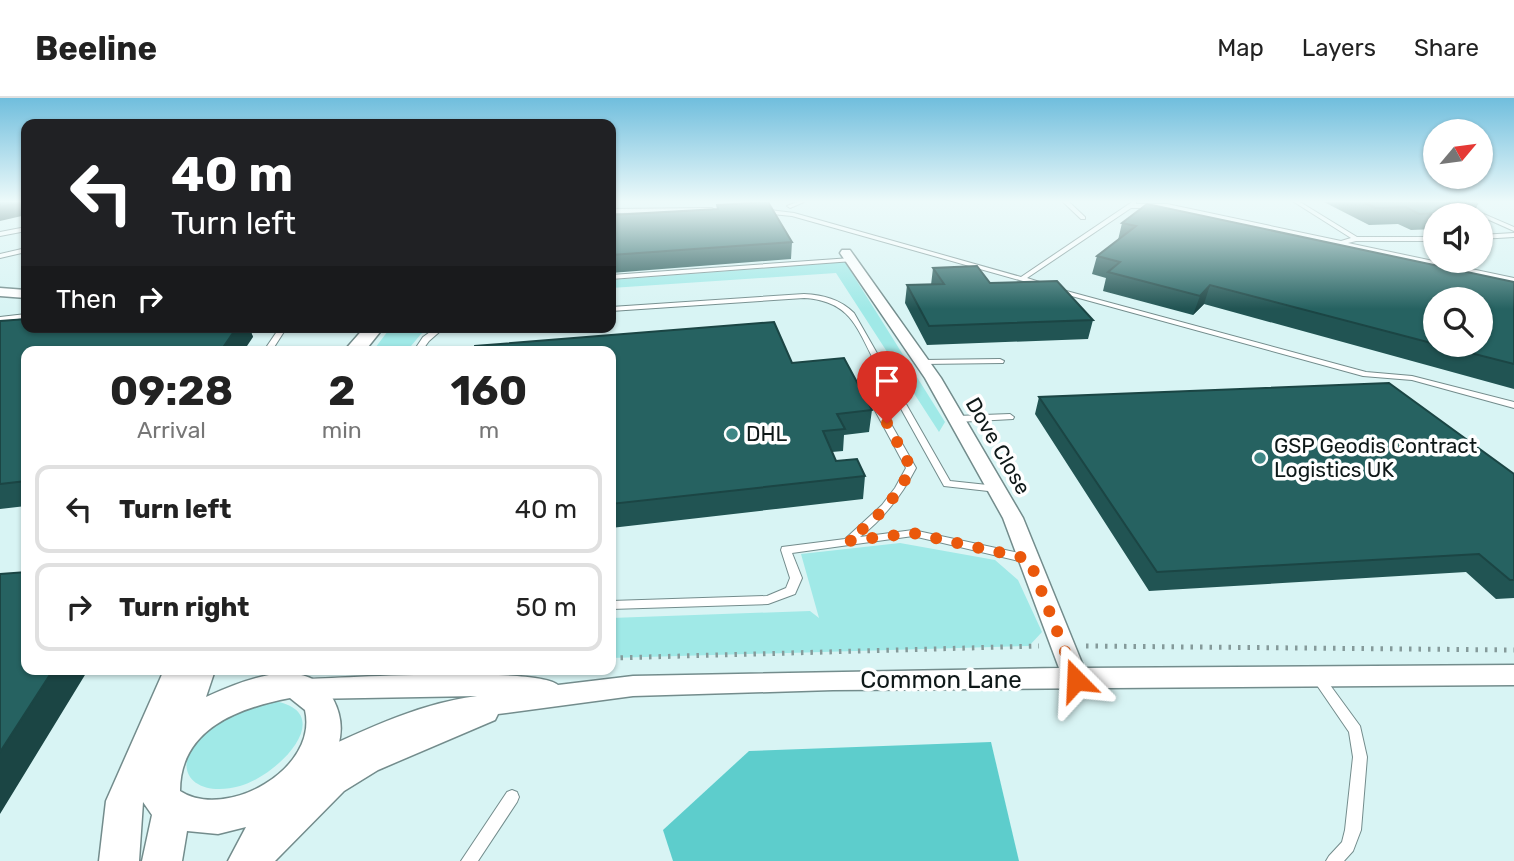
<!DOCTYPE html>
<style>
:root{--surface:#fff;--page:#f2f2f2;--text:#222;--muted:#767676;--line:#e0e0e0}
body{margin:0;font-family:Rubik,sans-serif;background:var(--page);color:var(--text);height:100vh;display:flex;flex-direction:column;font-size:26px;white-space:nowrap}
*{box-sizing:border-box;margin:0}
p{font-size:23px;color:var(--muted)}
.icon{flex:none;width:38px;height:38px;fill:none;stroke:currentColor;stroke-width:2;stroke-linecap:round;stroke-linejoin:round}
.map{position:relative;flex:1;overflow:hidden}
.details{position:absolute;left:21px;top:248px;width:595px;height:329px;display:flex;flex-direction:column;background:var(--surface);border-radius:14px;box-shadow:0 2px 5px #0004}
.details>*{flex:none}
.banner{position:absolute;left:21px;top:21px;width:595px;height:214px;border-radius:14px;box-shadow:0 2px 5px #0004;background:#202124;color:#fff;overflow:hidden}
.needle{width:46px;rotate:61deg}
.tools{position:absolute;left:1423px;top:21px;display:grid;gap:14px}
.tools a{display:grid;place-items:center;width:70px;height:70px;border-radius:50%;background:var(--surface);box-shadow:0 2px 5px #0004;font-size:35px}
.pin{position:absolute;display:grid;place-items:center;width:60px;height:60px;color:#fff;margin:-72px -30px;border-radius:50% 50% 50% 0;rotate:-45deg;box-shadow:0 0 7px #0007}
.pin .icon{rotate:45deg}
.me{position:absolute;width:77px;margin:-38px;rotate:339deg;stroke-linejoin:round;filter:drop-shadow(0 0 5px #0008)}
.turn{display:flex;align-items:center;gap:24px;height:147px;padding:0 35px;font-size:32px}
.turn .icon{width:91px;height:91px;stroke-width:2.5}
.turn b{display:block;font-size:49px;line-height:60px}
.then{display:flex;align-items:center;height:66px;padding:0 35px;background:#0003;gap:14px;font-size:26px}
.eta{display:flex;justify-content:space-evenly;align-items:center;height:119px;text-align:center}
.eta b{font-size:42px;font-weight:700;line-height:49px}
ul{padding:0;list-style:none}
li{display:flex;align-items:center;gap:21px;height:88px;margin:0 14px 10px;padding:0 21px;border:4px solid var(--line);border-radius:14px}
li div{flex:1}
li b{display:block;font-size:26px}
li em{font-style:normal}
header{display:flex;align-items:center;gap:42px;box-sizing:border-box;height:98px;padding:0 35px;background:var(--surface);border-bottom:2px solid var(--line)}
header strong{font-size:33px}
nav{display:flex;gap:38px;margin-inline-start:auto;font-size:24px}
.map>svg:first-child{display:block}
</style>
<header>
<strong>Beeline</strong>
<nav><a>Map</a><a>Layers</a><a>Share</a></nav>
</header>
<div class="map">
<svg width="1514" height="763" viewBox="0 0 1514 763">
<rect width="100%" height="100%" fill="#d8f4f4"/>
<path fill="#a0e9e7" d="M845,164L945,324L939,334L836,175L611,190V182Z
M391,229H432L421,236L406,254H372Z
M900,445L995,462L1018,482L1042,534L1029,548L611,560V520L810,513L819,520L801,456Z
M267,602C343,610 280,677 240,688C198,700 167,675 201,637C206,632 210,625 216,622C231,613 251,608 267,602Z"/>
<path fill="#5dcdcc" d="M991,644L1019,763H673L663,732L749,653Z"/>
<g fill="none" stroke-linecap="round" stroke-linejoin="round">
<defs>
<path id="service" d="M797,104H804L790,110L787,108Z
M1063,104H1069L1085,119V121H1081Z
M1132,104H1136V106H1167L1341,143L1351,140L1294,104H1300L1357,139H1435V143H1356L1348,145L1514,180V184L1167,110H1131L1027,180L1046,186L1047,187L1044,189L792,118L762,115L759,113L762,111L794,115L1021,179Z
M1449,104H1456L1514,129V133Z
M611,111L712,110L715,112L712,114L611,115Z
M26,129V133L0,138V134Z
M1514,135V139L1480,141V137Z
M26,150V154L0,160V156Z
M851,160L854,162L853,163L611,181V177Z
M1059,191L1366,274L1412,278L1514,304V310L1412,282L1363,278L1057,194L1056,193Z
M804,196C823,197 840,201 854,215L950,383L997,388L1002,391L997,394L944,388L880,273L866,282L916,370C902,397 884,420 860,439L913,432L1028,457L1032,458L1033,461L1032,464L1028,465L913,438L792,455L802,480L795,496L768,506L611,511V503L767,498L786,490L790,480L781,452L782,449L845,441L882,407L895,390L906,370L858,281L877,268C857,231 852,203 804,200L611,213V209Z
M26,216V220L0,223V219Z
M280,229H287L271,254H263Z
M437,229H445L429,243L421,254H413L423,239Z
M1000,261L1004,263L1003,265L923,266L919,264L923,262Z
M1010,316L1014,319L1013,321L957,324L953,321L957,318Z
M1318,575L1322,576L1360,628L1367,659L1361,732L1353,753L1344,763H1326L1329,758L1342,744L1345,732L1353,659L1349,634L1312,580L1314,576Z
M512,692L517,694L519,699L517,704L478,763H461L507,694Z"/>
<path id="minor" d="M842,152H850L941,280L1023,420L1084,570L1514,567V587L833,592L633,598L498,616L495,622L378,672L344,693L275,763H237L242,752L319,680L309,683L299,680L295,671L299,662C357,636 414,606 477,598L307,601L298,598L294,591L298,584L307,581C346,580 537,568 558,587L633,578L1059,570L1003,420L925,280L840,155Z
M0,190L26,192V200L0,198Z"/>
<path id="tertiary" d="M365,229H384L364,254H343Z
M164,572H215L206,599C243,582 307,555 333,601C341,616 343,632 338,648C331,671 317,683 302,701C289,718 280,744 269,763H228L246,729L218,736L187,733L182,763H142L152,717L143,704L139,763H99L106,703ZM290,600L305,612C319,671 226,723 180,693C180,631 238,610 290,600Z"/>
</defs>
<use href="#service" stroke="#738c8c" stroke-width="2"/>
<use href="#minor" stroke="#738c8c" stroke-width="3"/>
<use href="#tertiary" stroke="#738c8c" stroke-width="3"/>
<path stroke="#859a9a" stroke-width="5" stroke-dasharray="2.5 7" stroke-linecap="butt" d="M1086,548L1514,552
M611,560L1039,548"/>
<use href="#service" fill="#fff" fill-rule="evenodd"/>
<use href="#minor" fill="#fff" fill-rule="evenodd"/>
<use href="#tertiary" fill="#fff" fill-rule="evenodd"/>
</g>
<path fill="#215453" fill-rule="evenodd" d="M1324,104H1472L1478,106L1473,117H1435V131L1411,132L1398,126L1369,127Z
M717,107L792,144L791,161L611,175V117L717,111Z
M1122,125L1514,184V291L1204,206L1193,217L1103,193L1106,180L1092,176L1097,158L1118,142ZM1435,201L1480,247H1435Z
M933,170L990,185L1093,222L1088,241L927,247L905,205L907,187H931Z
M0,223L26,229H249L253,239L26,254V408L0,411Z
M611,254L792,265L872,312L869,334L844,337L843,353L832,354L836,363L865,378L863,401L611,430Z
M1039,299L1514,376V500L1496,501L1466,474L1149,493L1035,316Z"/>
<path fill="#1b4544" d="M22,104H26V117L0,123V109Z
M1210,187L1204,206L1193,217L1200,198Z
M237,229H249L253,239L243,254H220Z
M53,572H88L0,716V654Z"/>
<path fill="#266261" stroke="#1b4544" stroke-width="2" d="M0,104H22L0,109Z
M768,104L792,144L611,157V117L718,111L717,107Z
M1363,104H1472L1478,106L1448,107L1463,114L1419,116L1406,109L1376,110Z
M1147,106L1514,184V266L1439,247H1480V201H1435V246L1210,187L1200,198L1108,174L1120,164L1097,158L1136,128L1122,125Z
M977,168L990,185L1057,183L1093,222L929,228L907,187L944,186L933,170Z
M26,221V229H237L220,254H26V383L0,386V223Z
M774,224L792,265L844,260L872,312L837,316L845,331L823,333L836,363L857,361L865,378L611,406V254H474L475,248Z
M1389,285L1514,376V482H1510L1479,456L1157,474L1039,299Z
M26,474V572H53L0,654V476Z"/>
<linearGradient id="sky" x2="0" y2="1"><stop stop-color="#70bedd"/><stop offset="0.49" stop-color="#edfafa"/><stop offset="1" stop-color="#edfafa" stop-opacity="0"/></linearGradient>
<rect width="1514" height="211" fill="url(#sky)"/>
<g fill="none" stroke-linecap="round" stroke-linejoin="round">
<path stroke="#ea580c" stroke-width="12" stroke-dasharray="0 21.6" d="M887,325L911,370C896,402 876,421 848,443L913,435L1029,461L1076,582"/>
</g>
<g fill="#3f8786" stroke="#fff" stroke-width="2.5">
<circle cx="732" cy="336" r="7"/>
<circle cx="1260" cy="360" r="7"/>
</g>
<g text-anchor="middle" stroke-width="7" stroke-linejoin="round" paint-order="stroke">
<g font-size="21" fill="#0e1818" stroke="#fff" text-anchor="start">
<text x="746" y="343">DHL</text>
<text x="1274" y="355">GSP Geodis Contract<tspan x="1274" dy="24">Logistics UK</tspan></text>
</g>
<g font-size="21" fill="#0e1818" stroke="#fff">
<text transform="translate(998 348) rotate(60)" y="7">Dove Close</text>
</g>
<g font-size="24" fill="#0e1818" stroke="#fff">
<text x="941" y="590">Common Lane</text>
</g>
</g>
</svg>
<div class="tools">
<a><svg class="needle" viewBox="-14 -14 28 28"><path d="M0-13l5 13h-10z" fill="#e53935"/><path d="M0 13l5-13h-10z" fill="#767676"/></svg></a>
<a><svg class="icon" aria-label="sound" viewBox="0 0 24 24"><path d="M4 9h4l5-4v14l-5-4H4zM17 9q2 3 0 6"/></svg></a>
<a><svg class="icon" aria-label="search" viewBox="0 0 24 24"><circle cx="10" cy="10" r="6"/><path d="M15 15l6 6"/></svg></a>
</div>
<div class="pin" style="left:887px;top:325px;background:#d93025"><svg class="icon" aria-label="arrive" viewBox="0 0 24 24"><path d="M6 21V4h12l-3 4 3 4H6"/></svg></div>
<svg class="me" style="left:1076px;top:582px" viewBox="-20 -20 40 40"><path d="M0-17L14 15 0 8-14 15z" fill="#ea580c" stroke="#fff" stroke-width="4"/></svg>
<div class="banner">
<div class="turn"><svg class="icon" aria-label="left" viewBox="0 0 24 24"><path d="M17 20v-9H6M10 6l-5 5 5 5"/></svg><div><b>40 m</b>Turn left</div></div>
<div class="then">Then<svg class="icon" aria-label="right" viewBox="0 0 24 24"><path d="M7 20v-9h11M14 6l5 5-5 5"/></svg></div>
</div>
<section class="details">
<div class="eta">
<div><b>09:28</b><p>Arrival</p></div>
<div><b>2</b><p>min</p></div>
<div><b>160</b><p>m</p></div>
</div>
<ul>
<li><svg class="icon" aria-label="left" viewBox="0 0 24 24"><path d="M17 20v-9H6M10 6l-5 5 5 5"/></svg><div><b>Turn left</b></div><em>40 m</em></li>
<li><svg class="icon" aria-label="right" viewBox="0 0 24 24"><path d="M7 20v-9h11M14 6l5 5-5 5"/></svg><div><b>Turn right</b></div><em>50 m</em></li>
</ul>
</section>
</div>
